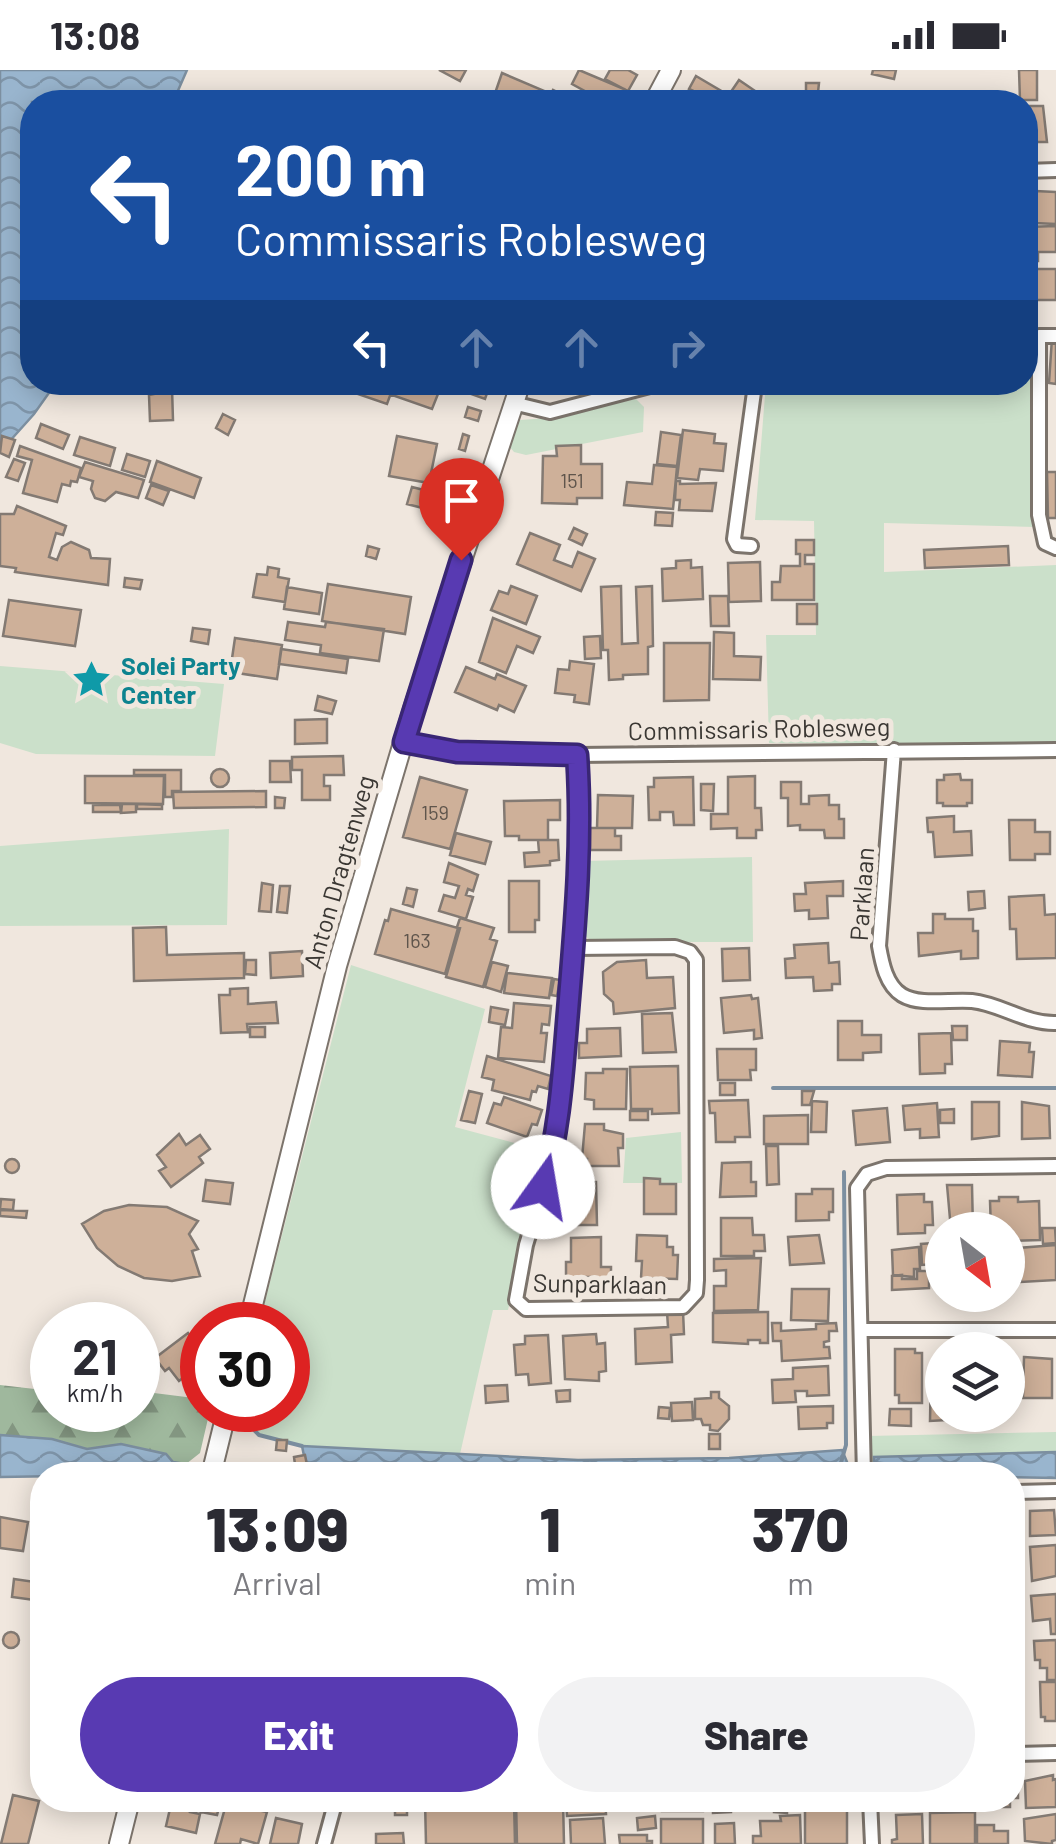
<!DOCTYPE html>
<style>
:root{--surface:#fff;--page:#f2f2f3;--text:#2b2b33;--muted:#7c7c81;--accent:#583ab2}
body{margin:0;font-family:Barlow,sans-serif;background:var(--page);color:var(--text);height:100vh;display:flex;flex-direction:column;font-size:38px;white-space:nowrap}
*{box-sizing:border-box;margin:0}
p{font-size:32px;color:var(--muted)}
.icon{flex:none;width:55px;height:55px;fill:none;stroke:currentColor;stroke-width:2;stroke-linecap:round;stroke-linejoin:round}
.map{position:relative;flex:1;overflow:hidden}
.side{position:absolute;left:30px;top:1392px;width:995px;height:350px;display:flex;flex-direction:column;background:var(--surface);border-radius:40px;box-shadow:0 5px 25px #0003}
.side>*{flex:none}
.guide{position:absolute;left:20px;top:20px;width:1018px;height:305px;border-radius:40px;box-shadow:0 5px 25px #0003;background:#1a4fa0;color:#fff;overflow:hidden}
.needle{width:65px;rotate:149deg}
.buttons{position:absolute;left:925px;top:1142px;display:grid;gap:20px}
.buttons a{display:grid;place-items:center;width:100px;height:100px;border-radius:50%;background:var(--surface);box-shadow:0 5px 25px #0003;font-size:50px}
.speed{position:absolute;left:30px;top:1232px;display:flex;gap:20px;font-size:50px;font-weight:700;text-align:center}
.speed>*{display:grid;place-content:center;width:130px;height:130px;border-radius:50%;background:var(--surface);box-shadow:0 5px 25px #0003;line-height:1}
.speed small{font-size:25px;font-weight:400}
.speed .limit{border:15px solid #d22;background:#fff;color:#111}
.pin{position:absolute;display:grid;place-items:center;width:85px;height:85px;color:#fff;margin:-102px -42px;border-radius:50% 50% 50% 0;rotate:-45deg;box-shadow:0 0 10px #0007}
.pin .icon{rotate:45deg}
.me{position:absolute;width:110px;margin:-55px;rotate:13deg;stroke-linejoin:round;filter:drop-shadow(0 0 8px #0008)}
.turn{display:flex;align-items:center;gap:35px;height:210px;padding:0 50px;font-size:45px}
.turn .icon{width:130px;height:130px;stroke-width:2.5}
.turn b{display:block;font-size:70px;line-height:85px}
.lanes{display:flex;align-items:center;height:95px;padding:0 50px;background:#0003;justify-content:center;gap:50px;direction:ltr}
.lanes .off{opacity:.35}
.eta{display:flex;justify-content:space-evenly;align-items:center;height:170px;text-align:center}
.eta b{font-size:60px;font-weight:800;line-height:70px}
.action{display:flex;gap:20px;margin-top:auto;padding:20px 50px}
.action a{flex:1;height:115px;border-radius:60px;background:var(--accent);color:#fff;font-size:40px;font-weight:800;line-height:115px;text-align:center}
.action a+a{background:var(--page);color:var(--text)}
.status{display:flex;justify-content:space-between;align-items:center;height:70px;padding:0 50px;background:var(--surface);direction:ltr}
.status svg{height:28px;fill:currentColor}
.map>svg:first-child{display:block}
</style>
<div class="status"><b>13:08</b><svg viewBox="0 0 49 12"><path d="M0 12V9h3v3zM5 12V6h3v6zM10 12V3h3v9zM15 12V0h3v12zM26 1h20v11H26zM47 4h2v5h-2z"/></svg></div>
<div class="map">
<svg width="1056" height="1774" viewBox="0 0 1056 1774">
<defs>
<pattern id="forest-firs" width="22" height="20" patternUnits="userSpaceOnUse" patternTransform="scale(2.5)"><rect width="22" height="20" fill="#9fb89d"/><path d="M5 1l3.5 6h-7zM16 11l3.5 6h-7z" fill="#839681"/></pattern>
<pattern id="water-waves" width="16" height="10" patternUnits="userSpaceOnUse" patternTransform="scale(2.5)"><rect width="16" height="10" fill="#99b5ce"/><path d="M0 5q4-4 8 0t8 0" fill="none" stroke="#7e94a8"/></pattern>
</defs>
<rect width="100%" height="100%" fill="#f0e7de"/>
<path fill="#cbe0ca" d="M1025,260H1034L1035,457L884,453V502L1056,495V675L769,673L766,565H816L814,451L755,450L766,313L1025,312Z
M636,329L644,337L643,362L526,385L514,382L509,376L513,357L520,350L548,348Z
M0,596L224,614L215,686L36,684L0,673Z
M229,759L227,855L0,856V776Z
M752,787L753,872H593L585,866L581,856L584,791Z
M351,895L485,939L455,1057L545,1081L508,1240H493L460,1384L302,1376L259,1365L236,1341L288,1340V1255H259Z
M681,1062L682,1113H623L626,1068Z
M1056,1362V1382L875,1387L877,1405H869L868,1366Z"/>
<path fill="url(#forest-firs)" d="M0,1315L52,1321V1340H138V1321L202,1329V1340H210L200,1383L186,1394L173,1392L166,1384L121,1374L87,1379L52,1369L0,1365Z"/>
<path fill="url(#water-waves)" stroke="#7c8fa0" stroke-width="2.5" d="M0,0H187L173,32H32V312L56,313L34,344L0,382Z
M0,1365L52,1369L87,1379L121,1374L166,1384L173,1392L186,1394V1404L0,1407Z
M302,1376L578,1390L729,1388L842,1380L847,1392L840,1399L848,1400L847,1405H308Z
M1056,1382V1408L877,1405L882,1393L874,1392V1387Z"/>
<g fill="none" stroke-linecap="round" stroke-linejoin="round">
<path stroke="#7c8fa0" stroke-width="4" d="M773,1018H1056
M246,1352L259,1365L302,1376
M840,1396L846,1375L844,1102"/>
</g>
<path fill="#ceb099" stroke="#837a73" stroke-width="2.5" d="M439,0H466L460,11Z
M579,0L624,19L618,32H605L572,14Z
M610,0H628L637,5L628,21L605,9Z
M873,0H896L894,9L872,4Z
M1019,0H1037V30H1020Z
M502,3L551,24L553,20L571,29L572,32H492Z
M696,6L723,22L717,32L689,19Z
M739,10L761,25L756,32H724Z
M806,13H819L817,32H806Z
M896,22H908V32H896Z
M1025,36H1043L1047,72H1025Z
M1035,121L1056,122V154L1034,153Z
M1056,156V182H1038V191H1025V157Z
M1025,199H1056V230H1025Z
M1052,268H1056V314L1049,313Z
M359,312H395L387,334L355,323Z
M396,312H406L438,324L432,339L392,325Z
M438,312H491L485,329Z
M172,318L173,350L150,351L149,325L154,324V319Z
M468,337L481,341L478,351L465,347Z
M223,344L235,350L228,365L216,358Z
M41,354L69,365L63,379L36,368Z
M683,360L715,364L714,373L726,374L723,401L700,399L698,410L677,408Z
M661,362L681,365L677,396L657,394Z
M463,364L469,366L465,381L459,379Z
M2,366L15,370L9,387L0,383Z
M397,366L437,374L429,413L389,406Z
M80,367L115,378L110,396L74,385Z
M581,375V394H602V428H577V434L542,433L543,386H557L556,376Z
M20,376L81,398L77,412L71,411L70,416L62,414L57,432L23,423L32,390L17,386Z
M127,384L150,391L145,407L122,400Z
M14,389L25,393L18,411L6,407Z
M157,391L201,408L194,428L150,412Z
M85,392L144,410L138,428L116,422L105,431L95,428L91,419L93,411L79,407Z
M654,395L677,397L673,439L624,435L627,412L652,414Z
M1047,402H1056V448H1048Z
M676,411H680V414L716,413L712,441L679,440L680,430H675Z
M151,415L169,421L163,435L146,428Z
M412,417L455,428L450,445L407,434Z
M17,436L66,456L63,465L56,463L49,487L57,490L62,477L71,472L89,480L91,488L110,489L108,515L15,502L16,498L0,496V444H14Z
M656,442L673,443L672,456L655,455Z
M574,458L587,464L582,475L569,469Z
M530,463L560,475L554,490L572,497L578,482L595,489L581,521L517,494Z
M796,470H814V485H805V494H814V530H772V512H780L781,496H800V484H796Z
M368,476L379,479L376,489L366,486Z
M1008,476L1009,495L925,498L924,480Z
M691,490V498L702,497L703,529L663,531L662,499L676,498V491Z
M760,492L761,531L729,532L728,493Z
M268,497L279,499L278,507L289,509L285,532L253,527L257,504L267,505Z
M125,508L142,510L140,519L124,517Z
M328,514L411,527L405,564L322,551Z
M511,516L537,526L526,554L491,540L499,521L508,524Z
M621,516L622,574L638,573L636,517L652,516L653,576L648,577V604L623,605V609L609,610L608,580H603L601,517Z
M287,517L322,523L319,544L284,539Z
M710,526H728L729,556H711Z
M9,530L81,540L75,576L3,566Z
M797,534H817V554H797Z
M493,548L540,567L533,583L517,576L506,603L479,592Z
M288,552L325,557L326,552L384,559L379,591L320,583L321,575L285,570Z
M193,558L210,560L208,574L191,571Z
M714,562L734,563V586L761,587L760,610L713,609Z
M600,566L601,588L585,589L584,567Z
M235,568L282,575L277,609L230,602Z
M664,573H710L709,630L664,631Z
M281,579L348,589L346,603L279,594Z
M570,591L594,594L589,634L574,632L575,625L555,623L558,599L569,600Z
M466,597L495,609L497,604L526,616L514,642L499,635L497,640L455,622Z
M318,626L336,631L332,644L315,640Z
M327,649V673L295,674V650Z
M343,686L344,705H324V716H330V730H302V700H292V687Z
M270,691H290L291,712H270Z
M211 708a9 9 0 1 1 18 0a9 9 0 1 1-18 0Z
M134,700H181V721H172V727H165V705H134Z
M960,704L961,710H972V733H967V736H943V733H937V710H944V705Z
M85,706H164L163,734L85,733Z
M755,706V738H761L762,760H756V768H737V758L711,759V744H728V707Z
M420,707L467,720L450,779L403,767Z
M693,707L694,755H674L673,742H660V750H649L648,717H654V708Z
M781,712H801V734H809V726L829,725V735H839V749H844V768H825L824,760H800V755L788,756V728H781Z
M701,714H714L713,741L701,740Z
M266,721V737L174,738L173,722Z
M598,725L633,726L632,758H597Z
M275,727L285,728L284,738H275Z
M560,730V750H548V770H519V766H505L504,731Z
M122,734H136V742L121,743Z
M137,734L162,735V739H137Z
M93,735H120L121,742H93Z
M954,746V762L971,761L972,785L935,787L933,762H928L927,748Z
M1009,750H1035V762H1050V784H1035V790H1010Z
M590,758H615V766H621V780H590Z
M456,763L491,772L485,794L450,785Z
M538,770H558L559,790L550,791V795L525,797L524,783L539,782Z
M449,793L478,805L473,821L468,819L466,825L473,827L466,849L439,841L444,825L455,828L459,816L444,812Z
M509,811H539V850H535V862H509Z
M843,811V826H827L828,848L809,849V840L795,841L794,824H806L805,813Z
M262,813L273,815L271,842L259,841Z
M280,816H290L287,843L277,842Z
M407,818L417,820L413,837L403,834Z
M984,821L985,838L969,840L968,822Z
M1044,825L1045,845L1056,844V888L1017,889L1016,859H1010L1009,827Z
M391,839L458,858L445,904L375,884L385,850L388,851Z
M933,844H945V849H973V861H978V888L961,889V881L919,886L918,863H933Z
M460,848L494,858L490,869L497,871L483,917L446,907L460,858L457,857Z
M166,857L167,885L244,883V908L134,911L133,858Z
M828,873L829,893L839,892L840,914H832V920L814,921L813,907L786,908L785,889L795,888L794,875Z
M749,878L750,910L723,911L722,879Z
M302,881L303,906L271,908L270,883Z
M246,890H256V905L245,904Z
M646,890L647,908L673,907L675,938L614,944L613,932L604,924L603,902L617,892Z
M492,892L508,896L501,922L485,917Z
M507,903L552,908L549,928L504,923Z
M554,909L560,910L557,926L551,925Z
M248,918V934L276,932L278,953L247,954L248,962L221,963L219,925H230V919Z
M751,925L752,929L758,928L762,968L754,969V960L724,963L721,928Z
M514,933L551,936L549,955L542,954L541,963H547L544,992L498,988L501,957L512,958Z
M491,937L508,940L505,955L489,952Z
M672,943L676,982L643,983L642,944Z
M838,951H862V965H881V982L863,983V990H838Z
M952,956H967V970H953Z
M250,957H265V967H250Z
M620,958L621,986L579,988V973H587V959Z
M951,963L952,994H945V1003L920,1004L919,964Z
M1000,971L1030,973L1029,982H1034L1032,1007L998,1005Z
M717,979H756V1000H750L751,1010H718Z
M487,986L551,1006L548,1019L538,1016L536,1022L532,1021L530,1030L492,1020L494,1010L482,1007Z
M678,996L679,1043L652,1044V1039H631L630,997Z
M603,999H627L626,1039H594V1030L585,1029L586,1003H603Z
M720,1013H735V1025H720Z
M469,1021L482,1024L475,1053L461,1050Z
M802,1021H814L810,1035H802Z
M504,1027L542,1040L537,1055L532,1054L527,1067L487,1053L494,1033L501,1035Z
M748,1030L750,1067H735V1072H716L715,1043H710L709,1031Z
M812,1031L827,1032L826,1062H811Z
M972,1032H999V1066L972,1069Z
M1022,1032L1049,1036L1050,1068L1022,1069Z
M937,1033L939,1067L920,1068V1059L905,1060L903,1036Z
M887,1038L890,1072L856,1075L853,1041Z
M954,1039V1053H940V1040Z
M630,1041H648V1050H630Z
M808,1045V1074H764V1046Z
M585,1054H604V1060L623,1064V1078H618L619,1096H587V1089H582Z
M179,1064L186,1075L200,1065L210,1079L199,1087L203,1093L171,1117L159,1101L166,1097L157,1085Z
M766,1076H778L779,1114L767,1115Z
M5 1096a7 7 0 1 1 14 0a7 7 0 1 1-14 0Z
M751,1092V1112H756V1126L720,1127L722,1093Z
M644,1108L660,1109V1114H676V1144H644Z
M206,1110L233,1113L230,1134L203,1131Z
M596,1112L597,1155H569L568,1139H563V1124H568V1113Z
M947,1115H972L973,1160H951Z
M812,1119H833V1142H829V1150L796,1151V1124H812Z
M924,1124V1132H932L933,1155H925V1163L898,1164L897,1125Z
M999,1127H1018V1132L1039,1131L1040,1170L1012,1171V1161L991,1160L990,1131H999Z
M1,1129L14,1130L13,1140L0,1139Z
M129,1135L167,1137L198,1151L189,1164L198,1179L192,1181L200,1206L172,1211L144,1208L118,1196L97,1178L82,1154L104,1141Z
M0,1140L27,1141L26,1148L0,1146Z
M721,1148H752L753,1165H764L765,1181H754V1186H721Z
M1042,1158H1055L1056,1173L1043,1174Z
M637,1165L667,1166V1177H673V1185H678L677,1209L641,1208L642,1191H636Z
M819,1165L824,1193L790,1195L788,1167Z
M601,1167V1197H611V1218H592V1207H585L586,1212H566V1192H571V1168Z
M933,1173V1194L922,1195L921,1174Z
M1056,1175V1210L1021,1212L1018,1178Z
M919,1177L920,1199H914V1207L893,1205L892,1180Z
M1014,1181L1016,1215L1008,1216V1182Z
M942,1184V1211H937L935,1185Z
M761,1188L758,1240L714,1241V1216H726V1200L714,1201V1189Z
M917,1201H929V1218L892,1220V1206L902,1205V1209H917Z
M792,1219H829L828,1251L791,1250Z
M683,1241L684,1264L671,1265L672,1292L636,1294L635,1259L668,1257L667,1242Z
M768,1242V1273H760V1270H748V1274L713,1272V1243Z
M772,1253H781V1261L816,1259V1254L836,1253L837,1261H829V1271L824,1272V1277H829L830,1288L782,1291L781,1271H773Z
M188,1263L202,1282V1293L179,1311L169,1298L165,1301L155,1288Z
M596,1264L597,1274L605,1273L606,1301L599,1302V1311L565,1309L563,1266Z
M548,1265L551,1313L529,1315L528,1304L516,1305L514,1275L525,1274V1266Z
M895,1279H915V1283H922V1333H899V1325H895Z
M1024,1287L1052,1289V1328H1023Z
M828,1296L829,1325L807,1326V1321H795L796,1332L773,1333L772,1310L793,1309V1298Z
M931,1300H942V1345H965V1349L930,1351Z
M507,1315L508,1331L486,1333L485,1316Z
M570,1320V1331L557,1332L556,1321Z
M711,1322H719V1328L729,1336V1349L718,1361L710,1360V1355H703L701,1349H695V1329L711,1328Z
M692,1332L693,1350L672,1351L671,1333Z
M833,1336V1353H827V1358L799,1359L798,1337Z
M659,1337L670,1338L669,1349L658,1348Z
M890,1339H911V1356L889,1355Z
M709,1364H720V1379H709Z
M277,1370H287L286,1381L276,1380Z
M305,1385L308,1400L296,1402L294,1387Z
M1054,1440L1056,1465L1030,1466V1441Z
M0,1447L28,1452L23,1481L0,1478Z
M37,1459L42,1460V1477L36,1476Z
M1056,1475V1506L1032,1511L1030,1477Z
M14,1509L42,1513V1531L12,1527Z
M1056,1524V1564H1051L1050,1549L1033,1551L1031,1526Z
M3 1570a8 8 0 1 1 16 0a8 8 0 1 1-16 0Z
M1056,1570V1610H1047V1598H1040V1590H1035L1034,1571Z
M1040,1612H1056V1651H1045V1647H1041Z
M1053,1705V1710L1056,1709V1737L1026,1738L1025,1711Z
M1012,1709H1018V1728H1012Z
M13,1725L39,1731L28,1774H1Z
M172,1730H193L190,1742L200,1744L196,1763L166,1756Z
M204,1730H221L217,1745L201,1742Z
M240,1730L255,1732L257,1740L267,1742L258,1774L241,1769L240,1774H215L227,1731L235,1734Z
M425,1730H514L515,1774H426Z
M516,1730H563L564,1774H517Z
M566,1730H605L606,1744L567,1746Z
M662,1730H704L703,1741H662Z
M713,1730H737V1735H731V1742L713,1743Z
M802,1730H840V1736L802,1737Z
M896,1730H921V1735L896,1736Z
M942,1730H972L973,1737L942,1738Z
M985,1730H1010V1737H985Z
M774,1733H787V1743L774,1742Z
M395,1734H407V1745H395Z
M805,1738H847V1774H805Z
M975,1742V1774H930V1743Z
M922,1744L923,1774H892V1770L897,1769L896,1745Z
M1056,1744V1770L1052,1771V1774L1025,1771L1024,1749Z
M800,1745L801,1774H753V1766H761L760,1751H781L780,1746Z
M655,1746L656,1758L638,1760L637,1748Z
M276,1748L302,1754L298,1774H270Z
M603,1748L605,1774H571L570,1750Z
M661,1749H703V1774H661Z
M734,1753L735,1774H715V1754Z
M977,1755H994V1761H1008V1774H977Z
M403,1763L404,1774H376V1764Z
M619,1765H647V1771H652V1774H620Z"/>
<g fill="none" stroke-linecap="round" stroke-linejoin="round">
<defs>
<path id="minor" d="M1025,101L1056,100
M1056,266H1039V445L1045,473L1056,478
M513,333L550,342L665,312
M751,476L737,475L734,469L754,322L751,312
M405,672L457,682L577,685L1056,680
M894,680L879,876C882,893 886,915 902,925C920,936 951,929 972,931C1001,934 1026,954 1056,953
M573,878L675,877L690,882L696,890L697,1210L696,1223L683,1237L526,1239L516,1230L526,1175L552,1088L561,1021L578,788L577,685
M861,1260H1056
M864,1405L857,1118L867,1104L886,1098L1056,1096
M1012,1422L1056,1421
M1012,1684L1056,1683
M870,1730L872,1774
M324,1774L336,1730"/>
<path id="secondary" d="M654,32L671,0
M248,1255L337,896L413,639L521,312
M211,1405L227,1340
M119,1774L130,1730"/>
</defs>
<use href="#minor" stroke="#7c746c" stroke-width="18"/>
<use href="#secondary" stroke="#7c746c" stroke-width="22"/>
<use href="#minor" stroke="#fff" stroke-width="12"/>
<use href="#secondary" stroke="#fff" stroke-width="18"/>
</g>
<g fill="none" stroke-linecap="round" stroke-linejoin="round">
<defs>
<path id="route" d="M461,490L404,672L457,682L577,685C583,770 575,856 568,941C563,1000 560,1060 543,1117"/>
</defs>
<use href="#route" stroke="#392674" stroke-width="25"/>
<use href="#route" stroke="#583ab2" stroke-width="18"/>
</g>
<defs>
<symbol id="sight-bare" viewBox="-9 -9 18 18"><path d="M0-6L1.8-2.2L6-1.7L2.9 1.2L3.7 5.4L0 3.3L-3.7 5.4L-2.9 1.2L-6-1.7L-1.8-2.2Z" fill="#0f9aa8" stroke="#f0e7de" stroke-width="2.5" paint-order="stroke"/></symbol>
</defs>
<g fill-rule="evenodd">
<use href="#sight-bare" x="64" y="582" width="55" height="55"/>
</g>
<g text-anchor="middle" stroke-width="10" stroke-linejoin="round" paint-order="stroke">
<g font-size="20" fill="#5f554c">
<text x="572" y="418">151</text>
<text x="435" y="750">159</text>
<text x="417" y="878">163</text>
</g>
<g font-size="25" font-weight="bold" fill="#0d838f" stroke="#f0e7de" text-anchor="start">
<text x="121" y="605">Solei Party<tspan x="121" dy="29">Center</tspan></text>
</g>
<g font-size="25" fill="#3a3733" stroke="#f0e7de">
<text transform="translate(759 659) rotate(-1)" y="9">Commissaris Roblesweg</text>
<text transform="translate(339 802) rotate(-74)" y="9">Anton Dragtenweg</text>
<text transform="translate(862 824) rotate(-86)" y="9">Parklaan</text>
<text transform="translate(600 1214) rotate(1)" y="9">Sunparklaan</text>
</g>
</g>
</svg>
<div class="buttons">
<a><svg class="needle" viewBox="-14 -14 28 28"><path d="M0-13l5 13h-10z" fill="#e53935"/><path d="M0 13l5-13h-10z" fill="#7c7c81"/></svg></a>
<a><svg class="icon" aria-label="layers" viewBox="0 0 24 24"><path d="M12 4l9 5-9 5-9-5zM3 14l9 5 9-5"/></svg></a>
</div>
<div class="speed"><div>21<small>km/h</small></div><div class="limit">30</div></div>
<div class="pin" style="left:461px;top:490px;background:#d93025"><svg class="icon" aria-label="arrive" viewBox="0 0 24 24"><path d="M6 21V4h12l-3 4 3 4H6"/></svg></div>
<svg class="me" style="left:543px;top:1117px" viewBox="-20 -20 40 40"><circle r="19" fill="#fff"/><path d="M0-13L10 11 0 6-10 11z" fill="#583ab2"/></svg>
<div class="guide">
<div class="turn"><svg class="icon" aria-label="left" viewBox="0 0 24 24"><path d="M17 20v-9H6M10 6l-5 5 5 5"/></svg><div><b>200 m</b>Commissaris Roblesweg</div></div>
<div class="lanes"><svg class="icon" aria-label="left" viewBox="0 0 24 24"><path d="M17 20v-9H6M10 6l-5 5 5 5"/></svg><svg class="icon off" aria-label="ahead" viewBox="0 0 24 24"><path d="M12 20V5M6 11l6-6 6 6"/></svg><svg class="icon off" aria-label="ahead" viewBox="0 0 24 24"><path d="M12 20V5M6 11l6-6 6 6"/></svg><svg class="icon off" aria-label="right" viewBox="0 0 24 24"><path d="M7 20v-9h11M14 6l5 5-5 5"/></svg></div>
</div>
<section class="side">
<div class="eta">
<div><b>13:09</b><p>Arrival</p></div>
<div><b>1</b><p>min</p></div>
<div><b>370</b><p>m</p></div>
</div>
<div class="action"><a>Exit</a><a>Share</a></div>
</section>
</div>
